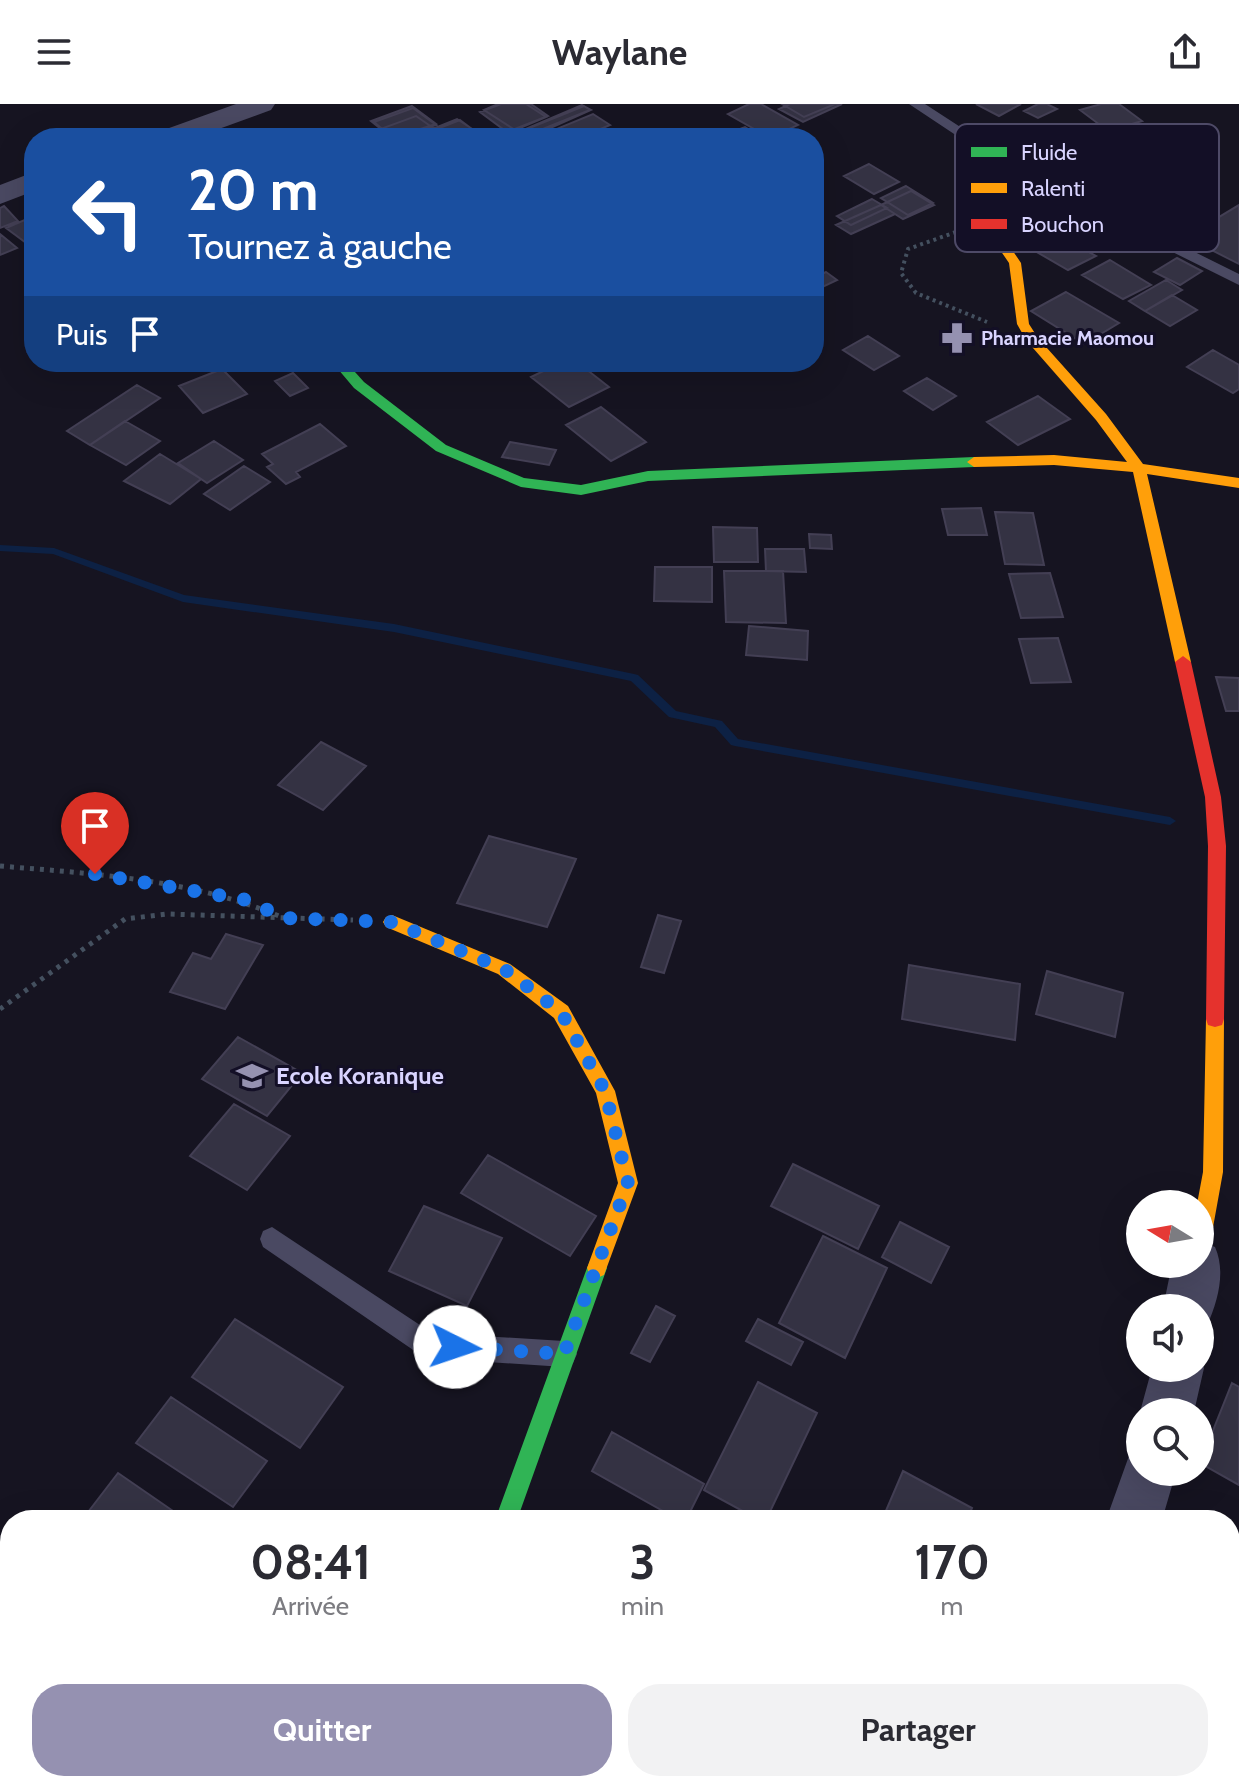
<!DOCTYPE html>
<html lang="fr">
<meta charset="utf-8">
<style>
:root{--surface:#fff;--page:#f2f2f3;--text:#2b2b33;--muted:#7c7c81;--accent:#9591b1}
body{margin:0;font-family:Cabin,sans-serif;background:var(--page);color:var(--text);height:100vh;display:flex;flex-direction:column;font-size:30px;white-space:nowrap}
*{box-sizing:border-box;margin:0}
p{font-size:26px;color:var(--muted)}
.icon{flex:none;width:44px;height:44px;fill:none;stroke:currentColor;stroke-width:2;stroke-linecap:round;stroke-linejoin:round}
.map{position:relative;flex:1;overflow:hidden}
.sheet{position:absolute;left:0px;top:1406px;width:1240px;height:282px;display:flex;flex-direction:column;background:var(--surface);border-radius:32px 32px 0 0;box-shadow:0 8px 32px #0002}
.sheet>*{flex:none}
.banner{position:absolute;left:24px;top:24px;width:800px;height:244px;border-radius:32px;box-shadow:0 8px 32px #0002;background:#1a4fa0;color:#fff;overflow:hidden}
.needle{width:52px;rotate:281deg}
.controls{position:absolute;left:1126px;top:1086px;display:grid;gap:16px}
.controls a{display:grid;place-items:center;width:88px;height:88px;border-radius:50%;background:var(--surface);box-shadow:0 8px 32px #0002;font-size:40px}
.pin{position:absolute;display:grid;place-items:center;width:68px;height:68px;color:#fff;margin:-82px -34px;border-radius:50% 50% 50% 0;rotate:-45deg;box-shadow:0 0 8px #0007}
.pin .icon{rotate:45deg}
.me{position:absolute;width:88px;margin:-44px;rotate:94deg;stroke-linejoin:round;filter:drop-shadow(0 0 6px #0008)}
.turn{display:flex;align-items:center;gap:28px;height:168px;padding:0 32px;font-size:36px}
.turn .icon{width:104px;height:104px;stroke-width:2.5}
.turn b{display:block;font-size:56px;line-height:68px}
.then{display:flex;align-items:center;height:76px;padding:0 32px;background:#0003;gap:16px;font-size:30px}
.eta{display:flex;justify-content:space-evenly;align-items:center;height:136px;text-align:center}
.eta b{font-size:48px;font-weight:700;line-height:56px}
.cta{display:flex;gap:16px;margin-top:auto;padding:16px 32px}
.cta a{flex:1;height:92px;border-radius:32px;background:var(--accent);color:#fff;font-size:32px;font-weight:700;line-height:92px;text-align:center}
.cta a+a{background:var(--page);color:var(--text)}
header{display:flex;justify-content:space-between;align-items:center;height:104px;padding:0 32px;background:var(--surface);font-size:36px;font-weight:700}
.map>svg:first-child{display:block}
</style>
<header><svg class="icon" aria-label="menu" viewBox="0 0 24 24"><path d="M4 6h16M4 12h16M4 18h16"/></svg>Waylane<svg class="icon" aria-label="share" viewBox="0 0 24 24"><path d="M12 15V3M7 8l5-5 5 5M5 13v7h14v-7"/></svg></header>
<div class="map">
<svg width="1239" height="1687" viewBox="0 0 1239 1687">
<rect width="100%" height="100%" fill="#161421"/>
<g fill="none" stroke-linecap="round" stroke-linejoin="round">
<path fill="#0d2144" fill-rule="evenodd" d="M0,441L54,444L184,491L394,520L634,570L638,571L676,607L722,617L738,635L1170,713L1176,717L1170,721L735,642L731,641L715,623L669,613L631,577L394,528L183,498L53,450L0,447Z"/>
</g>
<path fill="#343243" stroke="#433f54" stroke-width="2" d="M498,0H526L546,13L515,26L484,6Z
M501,0H531L548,12L507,28L480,8Z
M749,0H761L798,21L770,34L728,10Z
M782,0H835L804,13Z
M790,0H842L803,18L779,5Z
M976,0H1021L999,12Z
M1038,0H1047L1057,5L1038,14L1024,7Z
M1101,0H1119L1142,17L1108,27L1080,6Z
M582,1L591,6L530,33L521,27Z
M412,2L436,20L392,34L371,17Z
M584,2L590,6L528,31L522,27Z
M413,4L436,21L393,34L374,18Z
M593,10L610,21L579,34H535Z
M416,12L436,26L417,34H383L375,27Z
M457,15L486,34H410Z
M460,16L484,34H414Z
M745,23L762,34H716Z
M869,60L899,78L874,90L844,72Z
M906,82L933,99L908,111L881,94Z
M911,87L934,101L903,115L881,101Z
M872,95L887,104L851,121L837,112Z
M881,101L895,110L851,130L836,121Z
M1239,101V160L1186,133Z
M4,102L18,117L0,124V104Z
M34,112V139L29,141L6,124Z
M0,130L17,144L0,151Z
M1062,133L1096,152L1068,166L1035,147Z
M1177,154L1202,167L1180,181L1154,168Z
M1110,156L1151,181L1123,195L1082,171Z
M826,168L837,176L814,187V174Z
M1166,176L1182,186L1145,207L1129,197Z
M1066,188L1119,219L1084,240L1031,207Z
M1172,191L1197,206L1170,222L1145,207Z
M868,232L899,252L874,266L843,246Z
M1213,246L1239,261V285L1233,289L1187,263Z
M562,258H577L609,283L569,303L531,273Z
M222,265L247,290L203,309L179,282Z
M293,269L308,284L290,292L275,277Z
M927,274L956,292L933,306L904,287Z
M137,281L160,294L90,341L67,327Z
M1038,292L1070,315L1018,341L987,318Z
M601,303L646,338L611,357L566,321Z
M125,317L160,337L126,361L90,341Z
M320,320L346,342L296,368L300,373L286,380L267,363L273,360L262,350Z
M214,337L243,356L207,379L178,359Z
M510,338L556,346L549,361L502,353Z
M160,350L201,375L170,400L124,377Z
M244,362L270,378L230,406L204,390Z
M981,404L987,431H948L942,405Z
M995,408L1033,409L1044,461L1005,460Z
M713,423L757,424L758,458H714Z
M809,430L831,431L832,445L810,444Z
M765,445H804L806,468L766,467Z
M655,463H712V498L654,497Z
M724,467H783L786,519L726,518Z
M1050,469L1063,513L1021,514L1009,470Z
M749,522L808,527L807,556L746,551Z
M1058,534L1071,578L1031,579L1019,535Z
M1216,573L1239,574V607H1226Z
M321,638L366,662L323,706L278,681Z
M489,732L576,755L547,823L457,799Z
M658,811L681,817L664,869L641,863Z
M226,830L263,841L225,905L170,888L193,849L211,855Z
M909,861L1020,880L1015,936L902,915Z
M1047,867L1123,889L1115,933L1036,910Z
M238,933L302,969L267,1012L202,975Z
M234,1000L290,1032L247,1086L190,1052Z
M488,1051L596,1112L570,1152L461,1089Z
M793,1060L879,1102L858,1145L771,1102Z
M424,1102L502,1134L467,1202L389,1167Z
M900,1118L949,1143L931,1179L882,1153Z
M823,1132L887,1164L845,1254L779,1219Z
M656,1202L675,1212L650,1258L631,1249Z
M235,1215L343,1283L300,1344L192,1273Z
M758,1215L803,1238L791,1261L746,1237Z
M758,1278L817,1309L766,1416H759L704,1386Z
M1232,1279L1239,1283V1381L1200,1359Z
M171,1293L267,1357L233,1403L136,1339Z
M612,1328L704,1380L686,1416H679L592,1367Z
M903,1367L972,1404L967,1416H882Z
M118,1369L186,1416H82Z
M1230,1640L1239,1644V1687H1179L1181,1678H1230Z
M518,1678H650L646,1687H514Z
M778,1678H873L870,1687H792Z"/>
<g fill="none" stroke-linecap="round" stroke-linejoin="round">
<path stroke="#44505f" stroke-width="4" stroke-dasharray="3 4" stroke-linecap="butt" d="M956,128L908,145L901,169L916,189L987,218"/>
<path stroke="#44505f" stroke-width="5" stroke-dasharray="4 6" stroke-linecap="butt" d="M0,762C95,770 190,775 279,812
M0,905L125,815L167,810L353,816"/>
<path fill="#4a4962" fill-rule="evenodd" d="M909,0H925L1059,87L1100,101L1239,170V181L1090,107L1049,93Z
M272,1123L432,1229L564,1237L573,1241L577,1250L573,1259L564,1263L428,1254L419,1250L263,1143L260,1135L263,1127Z"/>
<path fill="#4a4962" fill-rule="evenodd" d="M236,0H275L271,6L194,34H154L158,28Z
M34,68V87L0,100V81Z
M1200,1137L1215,1143C1226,1168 1218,1196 1207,1222L1200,1224V1204H1163L1172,1160H1200Z
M1200,1254L1204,1264L1194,1308H1140L1152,1264H1200Z
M1140,1344V1368H1176L1162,1416H1106L1130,1349Z
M371,1678H432L429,1687H368Z
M1024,1678H1084L1081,1687H1021Z"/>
<path fill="#30b455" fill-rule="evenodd" d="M332,258H346L364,278L446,341L524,374L581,381L648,367L974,353L981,358L974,363L648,377L581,391L521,383L436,347L354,284Z
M597,1154L604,1157L607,1164L517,1416H495L587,1164L590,1157Z"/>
<path fill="#ff9f0a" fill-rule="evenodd" d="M1079,32L1089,34L1097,56L1095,58L1058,93L996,122L1021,159L1029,220L1038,234L1106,310L1143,360L1239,374V384L1147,370L1191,558L1183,564L1175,558L1133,368L1054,361L974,363L967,358L974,353L1054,351L1127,358L1096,316L1026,236L1017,220L1009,159L983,121L1050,87L1085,55Z
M392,811L510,860L568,902L615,987L638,1079L604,1171L597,1174L590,1171L587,1164L618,1079L596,989L554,914L498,870L386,823L383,818L386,813Z
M1215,907L1222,909L1224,915L1223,1068L1210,1140L1207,1147L1200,1150V1100H1197L1203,1068L1206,915L1208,909Z
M134,1678H166L169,1687H137Z"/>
<path fill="#e5322d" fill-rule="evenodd" d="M1183,552L1191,558L1221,693L1226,742L1224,915L1222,921L1215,923L1208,921L1206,915L1208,742L1205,693L1175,558Z
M0,1548L10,1553V1581L0,1576Z"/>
</g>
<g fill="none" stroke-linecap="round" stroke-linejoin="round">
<path stroke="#1a73e8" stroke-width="14" stroke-dasharray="0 25.2" d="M95,770L247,796L284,814L392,818L504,865L561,908L605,987L628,1079L564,1250L455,1243"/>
</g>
<defs>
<symbol id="pharmacy-bare" viewBox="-9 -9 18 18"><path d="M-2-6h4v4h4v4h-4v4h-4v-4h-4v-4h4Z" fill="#9591b1" stroke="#130f26" stroke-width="2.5" paint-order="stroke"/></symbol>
<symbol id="school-bare" viewBox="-9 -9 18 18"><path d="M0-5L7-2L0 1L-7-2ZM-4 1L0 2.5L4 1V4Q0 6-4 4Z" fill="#9591b1" stroke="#130f26" stroke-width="2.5" paint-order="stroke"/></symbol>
</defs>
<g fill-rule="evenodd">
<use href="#pharmacy-bare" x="935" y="212" width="44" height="44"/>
<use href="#school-bare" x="230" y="950" width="44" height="44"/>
</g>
<g text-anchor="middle" stroke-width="6" stroke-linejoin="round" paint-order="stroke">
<g font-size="20" font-weight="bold" fill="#d9d4ff" stroke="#130f26" text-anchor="start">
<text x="981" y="241">Pharmacie Maomou</text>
</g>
<g font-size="24" font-weight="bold" fill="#d9d4ff" stroke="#130f26" text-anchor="start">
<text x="276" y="980">Ecole Koranique</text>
</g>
</g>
<rect x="955" y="20" width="264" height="128" rx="12" fill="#130f26" stroke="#4e4a67" stroke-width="2"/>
<rect x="971" y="43" width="36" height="10" fill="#30b455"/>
<rect x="971" y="79" width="36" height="10" fill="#ff9f0a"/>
<rect x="971" y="115" width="36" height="10" fill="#e5322d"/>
<g font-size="22" fill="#d9d4ff">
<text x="1021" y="56">Fluide</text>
<text x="1021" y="92">Ralenti</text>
<text x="1021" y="128">Bouchon</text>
</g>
</svg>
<div class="controls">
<a><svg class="needle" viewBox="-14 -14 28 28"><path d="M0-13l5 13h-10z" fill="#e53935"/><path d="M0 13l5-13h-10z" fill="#7c7c81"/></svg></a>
<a><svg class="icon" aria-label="sound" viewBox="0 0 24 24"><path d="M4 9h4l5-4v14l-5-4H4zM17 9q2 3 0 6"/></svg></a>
<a><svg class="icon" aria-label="search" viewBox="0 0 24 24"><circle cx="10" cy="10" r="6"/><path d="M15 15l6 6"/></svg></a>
</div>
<div class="pin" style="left:95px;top:770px;background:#d93025"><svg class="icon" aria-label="arrive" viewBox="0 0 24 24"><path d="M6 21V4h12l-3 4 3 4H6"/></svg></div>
<svg class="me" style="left:455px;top:1243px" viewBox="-20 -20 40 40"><circle r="19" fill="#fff"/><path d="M0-13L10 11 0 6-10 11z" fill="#1a73e8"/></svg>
<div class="banner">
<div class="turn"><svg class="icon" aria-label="left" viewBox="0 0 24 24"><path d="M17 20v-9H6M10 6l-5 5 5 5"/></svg><div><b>20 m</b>Tournez à gauche</div></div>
<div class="then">Puis<svg class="icon" aria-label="arrive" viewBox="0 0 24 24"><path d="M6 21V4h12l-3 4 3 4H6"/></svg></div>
</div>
<section class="sheet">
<div class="eta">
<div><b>08:41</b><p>Arrivée</p></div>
<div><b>3</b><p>min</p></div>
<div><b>170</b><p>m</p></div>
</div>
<div class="cta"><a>Quitter</a><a>Partager</a></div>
</section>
</div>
